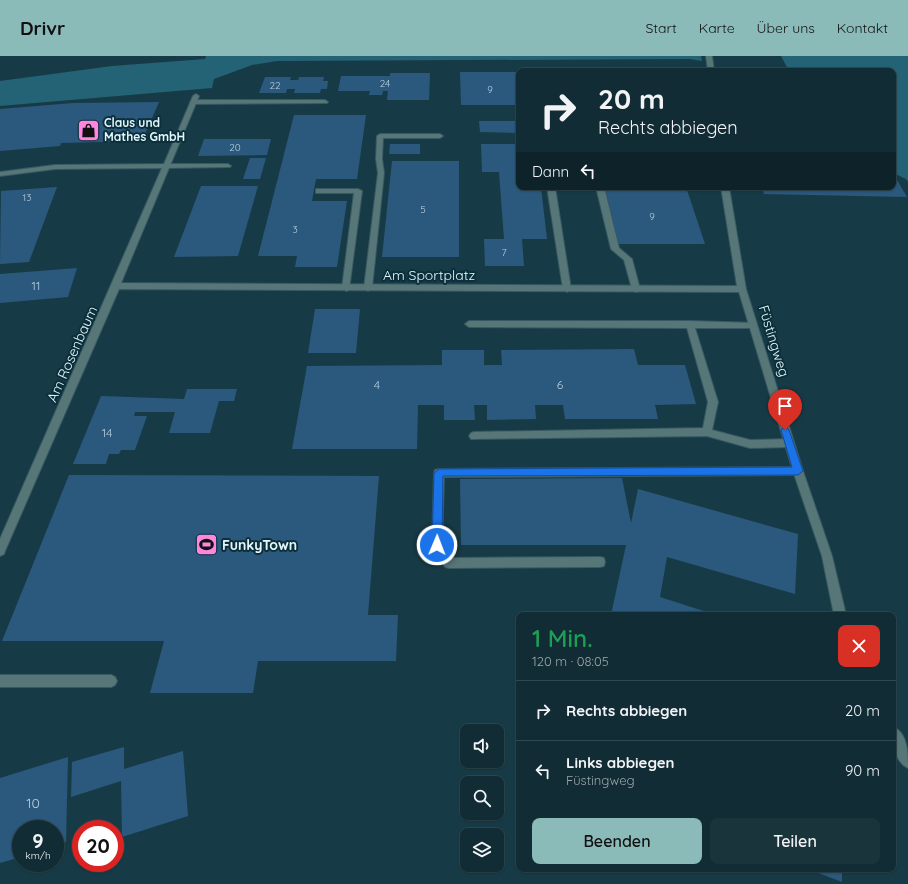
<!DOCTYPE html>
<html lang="de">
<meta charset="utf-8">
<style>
:root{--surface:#112c34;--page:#1a343c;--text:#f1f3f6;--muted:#9ca7ac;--line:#30484f;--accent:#8bbbb9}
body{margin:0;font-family:Quicksand,sans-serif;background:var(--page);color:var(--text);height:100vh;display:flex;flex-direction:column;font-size:15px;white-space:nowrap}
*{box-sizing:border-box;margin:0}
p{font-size:13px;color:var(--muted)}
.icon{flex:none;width:22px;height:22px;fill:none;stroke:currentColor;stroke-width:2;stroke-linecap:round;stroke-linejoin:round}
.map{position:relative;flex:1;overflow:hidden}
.drawer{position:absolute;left:516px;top:556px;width:380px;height:260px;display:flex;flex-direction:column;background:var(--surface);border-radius:8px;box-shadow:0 1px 3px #0004,0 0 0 1px var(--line)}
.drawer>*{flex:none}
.banner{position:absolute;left:516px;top:12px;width:380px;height:122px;border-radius:8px;box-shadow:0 1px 3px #0004,0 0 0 1px var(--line);background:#112c34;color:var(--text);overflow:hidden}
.buttons{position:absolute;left:460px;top:668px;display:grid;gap:8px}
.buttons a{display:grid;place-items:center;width:44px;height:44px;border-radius:8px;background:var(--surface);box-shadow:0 1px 3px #0004,0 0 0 1px var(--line);font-size:20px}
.speed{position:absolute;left:12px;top:764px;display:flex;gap:8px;font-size:20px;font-weight:700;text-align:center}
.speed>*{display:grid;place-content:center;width:52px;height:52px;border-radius:50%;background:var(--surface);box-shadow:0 1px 3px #0004,0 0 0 1px var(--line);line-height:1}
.speed small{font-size:10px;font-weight:400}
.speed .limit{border:6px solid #d22;background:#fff;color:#111}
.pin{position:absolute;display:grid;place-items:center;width:34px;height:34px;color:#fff;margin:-41px -17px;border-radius:50% 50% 50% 0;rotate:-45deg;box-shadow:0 0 4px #0007}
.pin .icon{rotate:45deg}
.me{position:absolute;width:44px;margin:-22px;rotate:1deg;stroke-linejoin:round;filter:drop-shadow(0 0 3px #0008)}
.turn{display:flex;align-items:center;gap:14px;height:84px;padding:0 16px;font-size:18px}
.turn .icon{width:52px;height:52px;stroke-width:2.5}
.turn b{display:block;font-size:28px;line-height:34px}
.then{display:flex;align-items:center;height:38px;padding:0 16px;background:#0003;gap:8px;font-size:15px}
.round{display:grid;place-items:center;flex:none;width:42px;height:42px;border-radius:8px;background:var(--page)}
.head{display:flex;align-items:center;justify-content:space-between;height:68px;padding:0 16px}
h1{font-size:24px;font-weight:600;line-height:30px;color:#1e9e55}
.cta{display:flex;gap:8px;margin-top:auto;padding:8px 16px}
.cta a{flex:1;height:46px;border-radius:8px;background:var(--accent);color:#111;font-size:16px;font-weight:600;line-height:46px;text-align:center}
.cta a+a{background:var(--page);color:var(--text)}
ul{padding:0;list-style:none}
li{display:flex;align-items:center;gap:12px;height:60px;padding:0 16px;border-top:1px solid var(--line)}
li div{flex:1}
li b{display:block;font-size:15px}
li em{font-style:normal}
header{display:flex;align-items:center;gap:24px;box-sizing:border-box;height:56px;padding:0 20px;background:var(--accent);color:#111}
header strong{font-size:19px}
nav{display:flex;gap:22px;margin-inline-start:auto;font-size:14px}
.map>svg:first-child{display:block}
</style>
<header>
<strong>Drivr</strong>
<nav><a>Start</a><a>Karte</a><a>Über uns</a><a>Kontakt</a></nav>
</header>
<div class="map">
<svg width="908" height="828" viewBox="0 0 908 828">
<rect width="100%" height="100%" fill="#173b46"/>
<path fill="#246276" d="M206,0H701L702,5L690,3L277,5L252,9L214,23L212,32L0,50V25L112,10L205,3Z
M781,0H908V126L906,123L893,117V15H789Z"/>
<path fill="#2b587d" d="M460,16H519V49H461Z
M390,17H430L429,44H387L388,35H383L382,39H369L370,35H338L341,20H390Z
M265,21H291L290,24H298L299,21H324L323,25H328L327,33H321L320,37H294L295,33H287L286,37H259Z
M159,46L142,85L61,87L60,90L0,95V53L73,47Z
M294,59H366L357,123H316L312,145H347L337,211H295L297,200H258Z
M479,65H519V77L480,76Z
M204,83H271L267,99L198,100Z
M390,88H420V98H389Z
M481,88H519V131H541L547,183H522L524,210H485L484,183H504L499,116H482Z
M250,102H266L260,123H243Z
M392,105H459V201H382Z
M893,117L907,141L764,138L762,131H893Z
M201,130H258L238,200L174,201Z
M57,131L29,206L0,208L1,135Z
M603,131H686L705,188H616Z
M77,212L68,241L0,247V218Z
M315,253H360L356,297H308Z
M634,293L638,309H685L696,348L655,349L658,363H565L563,349H535L536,363L487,364V349H474L475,364H444V349H418L417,393H292L307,310L442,309V294H484V309H502L501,294Z
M187,333H237L234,345H219L210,377H169L175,356H135L134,360H147L135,394H121L119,398H109L106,408H73L101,340L184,343Z
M69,419L379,420L368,559H398L396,605H258L253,637H150L164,585H2Z
M622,422L631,467L638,433L798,478L795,538L667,501L660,541L716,559H611L626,489H461L460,423Z
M124,691V713L183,695L188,760L122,781L121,725L71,741L72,706Z
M68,701L66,786L55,789V773H21V801L0,807V722Z
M808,813H842V826Z"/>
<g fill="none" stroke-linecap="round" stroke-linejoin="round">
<defs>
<path id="service" d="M325,44L328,46L327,47L193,48L190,46L193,44Z
M380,78H440L443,80L440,82H383L382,103L384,117L372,232L368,235L364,232L378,117L376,103L377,80Z
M228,108L231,110L230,111L165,112L162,110L165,108Z
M547,131H555L571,233L567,236L563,233Z
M596,131H604L619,192L632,203L640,233L639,235L636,236L632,233L624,204L611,193Z
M316,133H358L362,135L349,234L346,235L342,232L354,137H316Z
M469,265H690L756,267V271L753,272H695L718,346L712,374L750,384L789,383L792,384L794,387L792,390L789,391L750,392L707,380L471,383L469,380L471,377L474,376L703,372L708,346L687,272L469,271L465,268Z
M798,411L802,412L803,415L802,418L798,419L444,421L442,488L452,502L600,501L604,502L605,506L604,510L600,511L449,512L445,511L432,489L434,417L435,414L439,413Z
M0,619H111L115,621L117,625L115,629L111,631H0Z"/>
<path id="minor" d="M706,0H712L714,15H708Z
M196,38L199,40L121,227L737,230L721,131H729L746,233L803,415L832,500L846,559H834L822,500L793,415L739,236L119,233L5,495L4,498L0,500V483L162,112L55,113L0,120V116L55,109L164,108L193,40Z
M893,671C908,677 908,698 908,712C893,705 893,684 893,671Z"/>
</defs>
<use href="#service" stroke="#385963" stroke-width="2"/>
<use href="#minor" stroke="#385963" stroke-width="2"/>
<use href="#service" fill="#577677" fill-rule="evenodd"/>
<use href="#minor" fill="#577677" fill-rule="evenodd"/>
</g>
<path fill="#1a73e8" stroke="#114b97" d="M785,370L789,374L803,415L798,419L443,420L442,489L437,494L432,489L434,417L439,413L792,411L781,374Z"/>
<defs>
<symbol id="shop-square" viewBox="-11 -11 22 22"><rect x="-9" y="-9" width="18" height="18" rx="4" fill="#ff85df" stroke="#0c303b"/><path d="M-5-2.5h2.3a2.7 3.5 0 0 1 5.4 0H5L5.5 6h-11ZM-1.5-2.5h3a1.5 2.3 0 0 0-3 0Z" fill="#111"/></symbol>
<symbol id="stadium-square" viewBox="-11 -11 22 22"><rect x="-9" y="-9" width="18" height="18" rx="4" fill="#ff85df" stroke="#0c303b"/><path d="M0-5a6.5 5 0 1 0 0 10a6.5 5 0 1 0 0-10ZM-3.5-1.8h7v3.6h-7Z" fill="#111"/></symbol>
</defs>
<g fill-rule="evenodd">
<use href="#shop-square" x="76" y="62" width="25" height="25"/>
<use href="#stadium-square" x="194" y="476" width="25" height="25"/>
</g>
<g text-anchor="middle" stroke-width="4" stroke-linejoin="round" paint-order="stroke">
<g font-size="10" fill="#b6cfde">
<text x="385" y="31">24</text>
<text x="275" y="33">22</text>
<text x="490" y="37">9</text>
<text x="235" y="95">20</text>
<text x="27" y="145">13</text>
<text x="423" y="157">5</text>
<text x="652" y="164">9</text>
<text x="295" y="177">3</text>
<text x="504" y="200">7</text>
</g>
<g font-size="12" font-weight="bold" fill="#e4f7fe" stroke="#0c303b" text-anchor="start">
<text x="104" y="71">Claus und<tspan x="104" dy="14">Mathes GmbH</tspan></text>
</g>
<g font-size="12" fill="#b6cfde">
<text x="36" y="234">11</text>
<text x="377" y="333">4</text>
<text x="560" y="333">6</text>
<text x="107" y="381">14</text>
</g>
<g font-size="14" fill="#e4f7fe" stroke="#0c303b">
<text x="429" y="224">Am Sportplatz</text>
<text transform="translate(774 285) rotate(73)" y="5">Füstingweg</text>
<text transform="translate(72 298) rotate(-66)" y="5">Am Rosenbaum</text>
</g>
<g font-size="14" font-weight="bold" fill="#e4f7fe" stroke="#0c303b" text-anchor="start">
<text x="222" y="494">FunkyTown</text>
</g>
<g font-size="14" fill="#b6cfde">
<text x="33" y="752">10</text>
</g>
</g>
</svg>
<div class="buttons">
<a><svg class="icon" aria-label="sound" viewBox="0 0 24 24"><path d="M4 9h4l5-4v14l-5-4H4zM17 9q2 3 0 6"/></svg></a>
<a><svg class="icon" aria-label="search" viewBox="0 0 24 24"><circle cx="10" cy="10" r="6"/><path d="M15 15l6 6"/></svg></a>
<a><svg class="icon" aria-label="layers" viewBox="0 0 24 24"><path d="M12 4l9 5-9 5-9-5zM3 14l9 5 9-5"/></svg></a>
</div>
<div class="speed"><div>9<small>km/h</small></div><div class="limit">20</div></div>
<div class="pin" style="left:785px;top:374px;background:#d93025"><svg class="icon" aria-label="arrive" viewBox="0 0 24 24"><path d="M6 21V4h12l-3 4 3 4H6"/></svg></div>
<svg class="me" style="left:437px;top:489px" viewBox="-20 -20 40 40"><circle r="17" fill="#1a73e8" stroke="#fff" stroke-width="3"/><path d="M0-11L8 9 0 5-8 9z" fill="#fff"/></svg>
<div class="banner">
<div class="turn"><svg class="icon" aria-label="right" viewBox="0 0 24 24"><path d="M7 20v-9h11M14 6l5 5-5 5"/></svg><div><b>20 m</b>Rechts abbiegen</div></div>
<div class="then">Dann<svg class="icon" aria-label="left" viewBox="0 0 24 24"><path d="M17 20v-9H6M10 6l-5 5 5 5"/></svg></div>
</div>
<section class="drawer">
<div class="head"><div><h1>1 Min.</h1><p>120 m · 08:05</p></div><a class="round" style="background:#d93025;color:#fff"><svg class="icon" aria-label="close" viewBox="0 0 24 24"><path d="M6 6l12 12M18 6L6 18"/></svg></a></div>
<ul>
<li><svg class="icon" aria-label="right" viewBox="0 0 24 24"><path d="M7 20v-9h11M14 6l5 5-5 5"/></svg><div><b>Rechts abbiegen</b></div><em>20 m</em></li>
<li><svg class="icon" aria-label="left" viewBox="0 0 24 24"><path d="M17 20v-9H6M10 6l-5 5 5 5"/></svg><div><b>Links abbiegen</b><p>Füstingweg</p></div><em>90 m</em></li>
</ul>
<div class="cta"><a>Beenden</a><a>Teilen</a></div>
</section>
</div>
